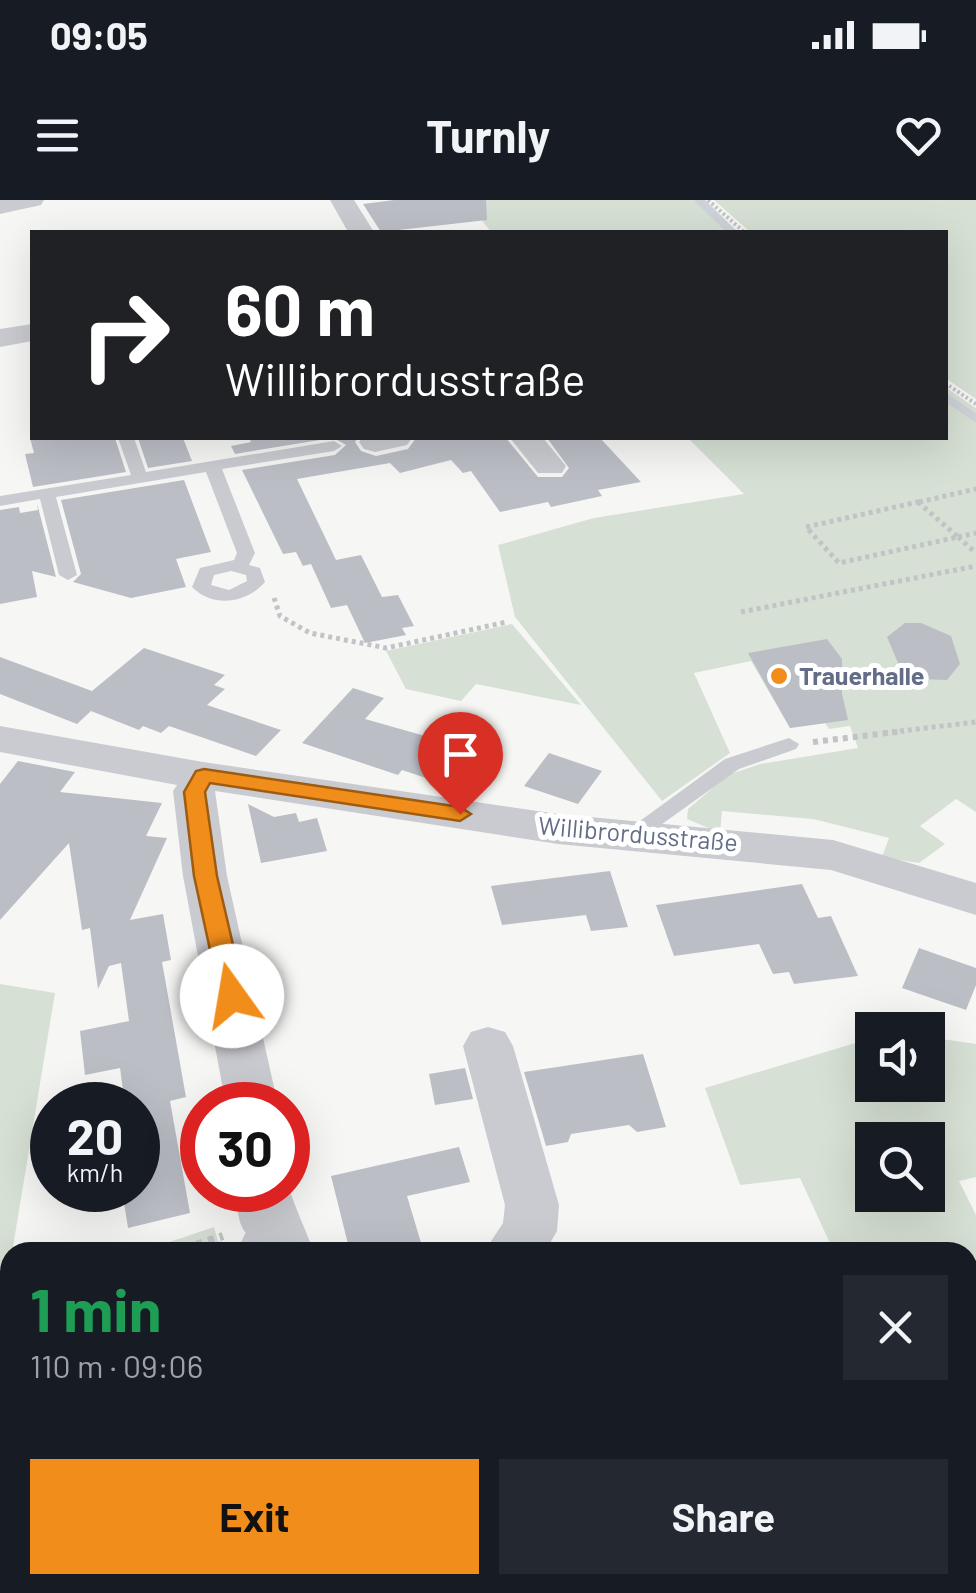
<!DOCTYPE html>
<meta charset="utf-8">
<style>
:root{--surface:#171b24;--page:#242831;--text:#f1f3f6;--muted:#9ea1a6;--accent:#f18d1a}
body{margin:0;font-family:Barlow,sans-serif;background:var(--page);color:var(--text);height:100vh;display:flex;flex-direction:column;font-size:38px;white-space:nowrap}
*{box-sizing:border-box;margin:0}
p{font-size:32px;color:var(--muted)}
.icon{flex:none;width:55px;height:55px;fill:none;stroke:currentColor;stroke-width:2;stroke-linecap:round;stroke-linejoin:round}
.map{position:relative;flex:1;overflow:hidden}
.drawer{position:absolute;left:0px;top:1042px;width:978px;height:352px;display:flex;flex-direction:column;background:var(--surface);border-radius:30px 30px 0 0;box-shadow:0 10px 40px #0002}
.drawer>*{flex:none}
.top-card{position:absolute;left:30px;top:30px;width:918px;height:210px;border-radius:0px;box-shadow:0 10px 40px #0002;background:#202124;color:#fff;overflow:hidden}
.controls{position:absolute;left:855px;top:812px;display:grid;gap:20px}
.controls a{display:grid;place-items:center;width:90px;height:90px;border-radius:0px;background:var(--surface);box-shadow:0 10px 40px #0002;font-size:50px}
.speed{position:absolute;left:30px;top:882px;display:flex;gap:20px;font-size:50px;font-weight:700;text-align:center}
.speed>*{display:grid;place-content:center;width:130px;height:130px;border-radius:50%;background:var(--surface);box-shadow:0 10px 40px #0002;line-height:1}
.speed small{font-size:25px;font-weight:400}
.speed .limit{border:15px solid #d22;background:#fff;color:#111}
.pin{position:absolute;display:grid;place-items:center;width:85px;height:85px;color:#fff;margin:-102px -42px;border-radius:50% 50% 50% 0;rotate:-45deg;box-shadow:0 0 10px #0007}
.pin .icon{rotate:45deg}
.me{position:absolute;width:110px;margin:-55px;rotate:347deg;stroke-linejoin:round;filter:drop-shadow(0 0 8px #0008)}
.turn{display:flex;align-items:center;gap:35px;height:210px;padding:0 30px;font-size:45px}
.turn .icon{width:130px;height:130px;stroke-width:2.5}
.turn b{display:block;font-size:70px;line-height:85px}
.round{display:grid;place-items:center;flex:none;width:105px;height:105px;border-radius:0px;background:var(--page)}
.headline{display:flex;align-items:center;justify-content:space-between;height:170px;padding:0 30px}
h1{font-size:60px;font-weight:700;line-height:75px;color:#1e9e55}
.button{display:flex;gap:20px;margin-top:auto;padding:20px 30px}
.button a{flex:1;height:115px;border-radius:0px;background:var(--accent);color:#111;font-size:40px;font-weight:700;line-height:115px;text-align:center}
.button a+a{background:var(--page);color:var(--text)}
.status{display:flex;justify-content:space-between;align-items:center;height:70px;padding:0 50px;background:var(--surface);direction:ltr}
.status svg{height:28px;fill:currentColor}
header{display:flex;justify-content:space-between;align-items:center;height:130px;padding:0 30px;background:var(--surface);font-size:45px;font-weight:700}
.map>svg:first-child{display:block}
</style>
<div class="status"><b>09:05</b><svg viewBox="0 0 49 12"><path d="M0 12V9h3v3zM5 12V6h3v6zM10 12V3h3v9zM15 12V0h3v12zM26 1h20v11H26zM47 4h2v5h-2z"/></svg></div>
<header><svg class="icon" aria-label="menu" viewBox="0 0 24 24"><path d="M4 6h16M4 12h16M4 18h16"/></svg>Turnly<svg class="icon" aria-label="heart" viewBox="0 0 24 24"><path d="M12 20l-8-8c-3-5 5-10 8-4 3-6 11-1 8 4z"/></svg></header>
<div class="map">
<svg width="976" height="1393" viewBox="0 0 976 1393">
<rect width="100%" height="100%" fill="#f6f7f4"/>
<path fill="#d6e0d4" fill-rule="evenodd" d="M466,0H705L738,32H491Z
M714,0H976V199L945,178V32H750Z
M945,187L976,208V612L956,599L920,626L945,644L919,663L882,657L889,638L813,619L722,611L720,633L687,619L688,609L728,575L760,564L858,548L850,526L829,529L825,523L790,528L751,461L694,473L730,553L662,601L515,417L498,345L594,318L744,294L688,238H945Z
M512,424L581,505L476,484L461,501L406,489L386,451Z
M0,784L55,793L6,1089L10,1090V1385H150L149,1393H0Z
M928,837L976,844V977L959,981L976,1015V1371L968,1352V1052H834L800,978L740,985L705,888L872,838V885H928ZM872,940H928V995H872Z
M214,1027L218,1041L234,1044L230,1052H140Z
M187,1385H496L506,1393H186Z"/>
<g fill="none" stroke-linecap="round" stroke-linejoin="round">
<path stroke="#ced2d9" stroke-width="8" d="M699,0L732,32
M945,197L976,218"/>
</g>
<path fill="#bbbec5" d="M394,0H486L487,20L381,32L363,4Z
M30,238H115L126,272L33,287L25,254L34,253Z
M138,238H183L192,261L148,268Z
M249,238H332L235,254L231,246L251,242Z
M334,238H358L355,242L361,251L376,256L408,249L416,238H506L538,277H562L569,268L547,238H600L641,282L598,290L602,296L551,307L548,302L500,312L471,271L463,273L451,260L400,273L390,263L297,279L336,360L361,355L382,397L398,395L414,426L402,428L406,435L365,443L347,405L331,408L311,364L303,366L296,352L283,354L242,270L335,255L346,245Z
M184,280L211,352L176,359L186,387L131,398L73,382L81,374L61,300Z
M37,303L56,377L32,371L37,397L0,404V310L19,307L20,313L38,310Z
M905,423H921L951,436L960,464L947,480L917,479L899,465L887,437Z
M827,439L842,459V494L848,520L790,528L748,453Z
M144,448L225,475L214,485L225,489L207,505L281,530L256,556L169,526L161,533L143,526L139,530L91,511L77,524L0,494V457L92,491Z
M353,488L384,498L365,519L478,551L450,586L402,570L398,575L302,543Z
M549,553L602,571L578,604L524,586Z
M18,561L75,572L60,592L162,603L146,636L167,638L130,720L163,714L171,760L162,762L186,897L170,901L190,1013L128,1028L122,990H138V905H125L120,868L85,875L80,831L129,821L121,763L109,766L98,789L90,728L82,730L69,643L0,720V584Z
M248,604L274,617L296,613L299,622L317,618L327,651L261,663Z
M610,671L628,727L591,731L586,715L502,725L491,686Z
M802,684L818,718L831,716L858,776L794,784L789,772L773,774L759,744L674,756L656,705Z
M919,748L976,768V785L966,810L902,788Z
M643,854L666,927L637,932L629,925L571,934L568,942L546,946L524,872Z
M465,868L473,899L435,905L429,874Z
M459,947L470,982L407,996L422,1046L395,1052H350L331,976Z"/>
<g fill="none" stroke-linecap="round" stroke-linejoin="round">
<path stroke="#c2c3c6" stroke-width="4" stroke-dasharray="2.5 2.5" stroke-linecap="butt" d="M708,0L744,32
M945,183L976,204"/>
<path stroke="#c2c3c6" stroke-width="5" stroke-dasharray="4 4" stroke-linecap="butt" d="M918,302L958,337L839,363L806,327Z
M919,302L976,289
M958,337L976,353
M958,337L976,333
M274,398L280,416L310,433L386,448L507,422
M741,412L976,366
M884,533L976,522"/>
<path stroke="#c2c3c6" stroke-width="6" stroke-dasharray="5 5" stroke-linecap="butt" d="M813,542L904,531"/>
<path stroke="#c2c3c6" stroke-width="8" stroke-dasharray="6 6" stroke-linecap="butt" d="M174,1052L223,1036
M0,1100L10,1102
M504,1385L513,1393"/>
<path fill="#cacbd0" fill-rule="evenodd" d="M118,238H134L146,272L334,241L342,246L334,251L222,269L255,353L249,365L260,368L265,382C246,404 213,408 192,387L200,368L234,360L237,353L206,272L56,297L77,375L68,380L59,375L40,299L0,306V296L131,275ZM231,371L246,375L247,381L229,390L211,385L214,375Z
M789,538L799,544L796,549L739,569L637,642H621L618,637L725,559Z
M266,1008L276,1012L280,1020L264,1052H236L256,1012Z
M155,1385H187L186,1393H154Z"/>
<path fill="#cacbd0" fill-rule="evenodd" d="M0,0H44L41,5L0,14Z
M330,0H354L374,32H348Z
M32,124V141L0,147V129Z
M362,238H412L407,245L375,252L364,249L359,242Z
M510,238H543L566,266L562,273H538Z
M0,526L203,562L558,614L833,640L976,683V715L831,670L558,644L215,591L227,676L278,905H226L183,676L173,591L177,585L0,552Z
M488,827L505,832L513,846L559,1005L557,1031L545,1052H484L503,1023L505,1005L463,846L471,832Z
M288,985C295,1008 305,1028 314,1052H259L255,1040C236,1031 238,1008 236,990H288Z"/>
</g>
<path fill="#f18d1a" stroke="#9d5c11" stroke-width="2.5" d="M204,569L460,607L471,614L460,621L210,583L205,592L217,676L245,796L241,803H224L220,796L194,676L184,592L196,571Z"/>
<circle fill="#f18d1a" stroke="#fff" stroke-width="4" cx="779" cy="476" r="10"/>
<g text-anchor="middle" stroke-width="10" stroke-linejoin="round" paint-order="stroke">
<g font-size="25" font-weight="bold" fill="#646d87" stroke="#fff" text-anchor="start">
<text x="799" y="485">Trauerhalle</text>
</g>
<g font-size="25" fill="#646d87" stroke="#fff">
<text transform="translate(638 634) rotate(5)" y="9">Willibrordusstraße</text>
</g>
</g>
</svg>
<div class="controls">
<a><svg class="icon" aria-label="sound" viewBox="0 0 24 24"><path d="M4 9h4l5-4v14l-5-4H4zM17 9q2 3 0 6"/></svg></a>
<a><svg class="icon" aria-label="search" viewBox="0 0 24 24"><circle cx="10" cy="10" r="6"/><path d="M15 15l6 6"/></svg></a>
</div>
<div class="speed"><div>20<small>km/h</small></div><div class="limit">30</div></div>
<div class="pin" style="left:460px;top:614px;background:#d93025"><svg class="icon" aria-label="arrive" viewBox="0 0 24 24"><path d="M6 21V4h12l-3 4 3 4H6"/></svg></div>
<svg class="me" style="left:232px;top:796px" viewBox="-20 -20 40 40"><circle r="19" fill="#fff"/><path d="M0-13L10 11 0 6-10 11z" fill="#f18d1a"/></svg>
<div class="top-card">
<div class="turn"><svg class="icon" aria-label="right" viewBox="0 0 24 24"><path d="M7 20v-9h11M14 6l5 5-5 5"/></svg><div><b>60 m</b>Willibrordusstraße</div></div>
</div>
<section class="drawer">
<div class="headline"><div><h1>1 min</h1><p>110 m · 09:06</p></div><a class="round"><svg class="icon" aria-label="close" viewBox="0 0 24 24"><path d="M6 6l12 12M18 6L6 18"/></svg></a></div>
<div class="button"><a>Exit</a><a>Share</a></div>
</section>
</div>
